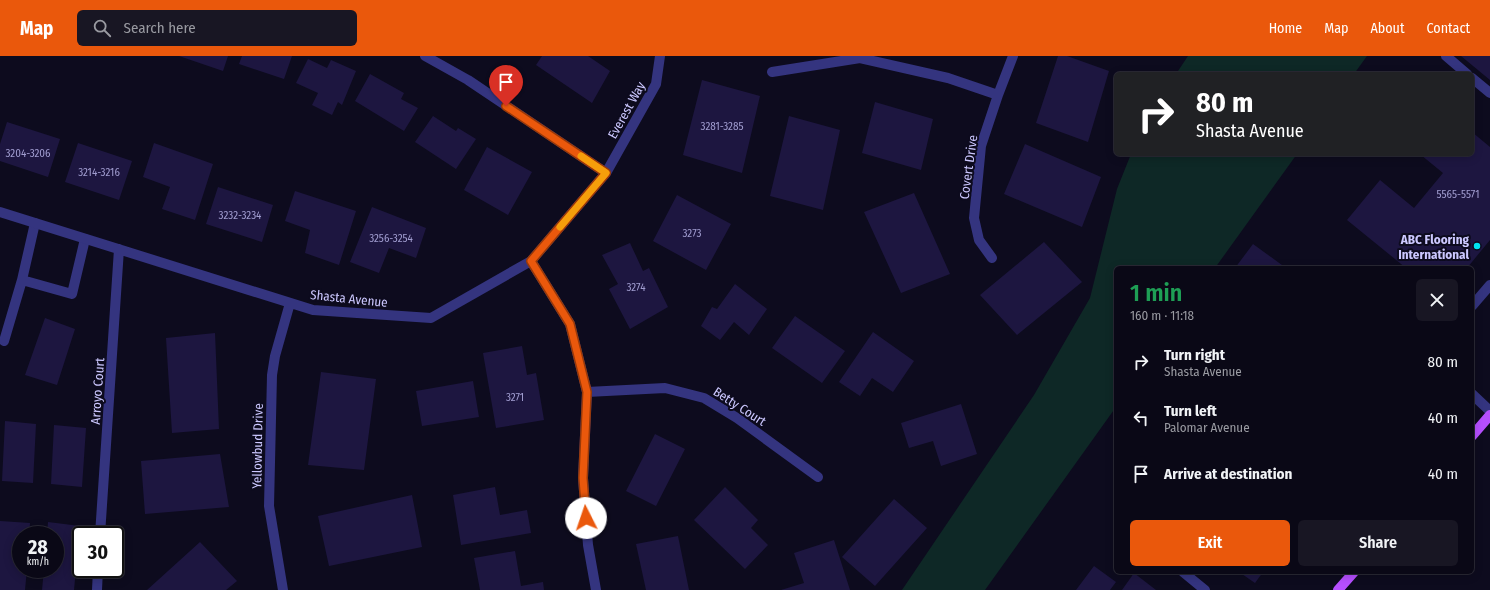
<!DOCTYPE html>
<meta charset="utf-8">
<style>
:root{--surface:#0a0816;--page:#181623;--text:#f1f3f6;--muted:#999aa1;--line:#2a2935;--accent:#ea580c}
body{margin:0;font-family:"Fira Sans Condensed",sans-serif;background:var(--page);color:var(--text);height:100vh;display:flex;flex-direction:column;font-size:15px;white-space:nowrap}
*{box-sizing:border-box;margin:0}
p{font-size:13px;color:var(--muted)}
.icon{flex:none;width:22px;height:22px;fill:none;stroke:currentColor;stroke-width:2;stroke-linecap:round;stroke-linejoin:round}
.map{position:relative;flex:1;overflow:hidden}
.panel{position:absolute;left:1114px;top:210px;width:360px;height:308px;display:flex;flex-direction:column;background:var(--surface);border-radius:6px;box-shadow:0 2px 10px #0003,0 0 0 1px var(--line)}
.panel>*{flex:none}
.hud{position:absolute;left:1114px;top:16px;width:360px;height:84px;border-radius:6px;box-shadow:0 2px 10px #0003,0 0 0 1px var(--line);background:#202124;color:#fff;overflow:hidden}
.speed{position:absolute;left:12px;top:470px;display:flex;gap:8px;font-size:20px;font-weight:700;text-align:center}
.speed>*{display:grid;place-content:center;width:52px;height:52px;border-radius:50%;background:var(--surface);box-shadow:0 2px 10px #0003,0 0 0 1px var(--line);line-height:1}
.speed small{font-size:10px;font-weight:400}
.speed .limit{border:2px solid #111;border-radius:6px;background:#fff;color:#111}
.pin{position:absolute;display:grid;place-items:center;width:34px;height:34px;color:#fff;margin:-41px -17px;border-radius:50% 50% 50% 0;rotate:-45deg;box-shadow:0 0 4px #0007}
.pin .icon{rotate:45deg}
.me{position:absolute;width:44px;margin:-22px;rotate:356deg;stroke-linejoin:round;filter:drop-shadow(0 0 3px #0008)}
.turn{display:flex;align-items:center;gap:14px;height:84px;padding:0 16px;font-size:18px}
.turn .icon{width:52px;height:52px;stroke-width:2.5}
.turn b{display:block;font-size:28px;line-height:34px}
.round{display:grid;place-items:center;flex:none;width:42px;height:42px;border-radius:6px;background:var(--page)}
.head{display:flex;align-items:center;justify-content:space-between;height:68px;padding:0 16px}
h1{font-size:24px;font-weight:600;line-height:30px;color:#1e9e55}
.cta{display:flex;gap:8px;margin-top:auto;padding:8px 16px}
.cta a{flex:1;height:46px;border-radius:6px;background:var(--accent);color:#fff;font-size:16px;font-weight:600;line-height:46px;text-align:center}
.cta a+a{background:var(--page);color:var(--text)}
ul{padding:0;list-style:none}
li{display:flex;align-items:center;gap:12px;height:56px;padding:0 16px}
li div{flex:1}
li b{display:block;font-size:15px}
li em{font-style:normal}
header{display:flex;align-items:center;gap:24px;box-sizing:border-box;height:56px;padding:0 20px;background:var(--accent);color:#fff}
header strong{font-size:19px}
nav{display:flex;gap:22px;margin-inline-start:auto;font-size:14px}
.search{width:280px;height:36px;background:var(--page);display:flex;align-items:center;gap:10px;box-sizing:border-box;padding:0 14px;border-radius:6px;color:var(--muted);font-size:15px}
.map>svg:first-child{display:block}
</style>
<header>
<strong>Map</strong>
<div class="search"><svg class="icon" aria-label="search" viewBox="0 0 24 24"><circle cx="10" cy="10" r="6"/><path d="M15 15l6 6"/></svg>Search here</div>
<nav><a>Home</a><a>Map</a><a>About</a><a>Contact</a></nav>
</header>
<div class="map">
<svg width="1490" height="534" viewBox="0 0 1490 534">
<rect width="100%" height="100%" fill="#0d0b1e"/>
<path fill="#0e2826" d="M1188,0H1367L1354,18H1176Z
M1131,98H1297L1215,212H1116V351L985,534H902L1034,339L1090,242L1117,133Z"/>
<path fill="#1d1640" d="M179,0H228L223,15Z
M242,0H292L284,23L239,8Z
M542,0H588L610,15L592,47L536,9Z
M1058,0H1067L1109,15L1088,86L1036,67Z
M1461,0H1490V24Z
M308,3L327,12L331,4L356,15L342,49L338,46L332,59L312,49L318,37L296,27Z
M370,18L404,37L401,43L418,52L404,75L355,45Z
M702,24L760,40L742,117L683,99Z
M875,46L933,63L921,114L862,97Z
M433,60L456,75L458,72L476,83L456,113L415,86Z
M789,60L840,74L823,154L770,140Z
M7,66L60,83L48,121L0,105V88Z
M1472,76L1490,91V184L1467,212H1406L1347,164L1380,124L1414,152L1443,117L1421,99L1472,98Z
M78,87L132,105L119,144L65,126Z
M154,87L213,108L195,164L162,153L170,131L143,121Z
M1025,88L1101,121L1082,171L1004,138Z
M487,91L532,116L508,159L464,134Z
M218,131L273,149L262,186L206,168Z
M295,135L356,155L339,209L305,197L310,174L285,165Z
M914,137L950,218L901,237L864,156Z
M677,139L731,168L706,214L653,185Z
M372,151L426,172L416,202L389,192L379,217L350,206Z
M1044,186L1082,226L1017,279L980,239Z
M630,187L643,215L649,212L668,251L630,273L609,233L618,228L602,199Z
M1253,188L1286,212H1235Z
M735,228L767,253L749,279L734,266L720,284L701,270L712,251L717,253Z
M795,260L845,295L822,327L772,292Z
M45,262L75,273L57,329L25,319Z
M873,276L914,305L893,336L872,322L860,340L839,326Z
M215,277L219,373L172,377L166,282Z
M522,290L527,319L536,317L544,364L496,372L483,297Z
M321,316L376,323L364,414L308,409Z
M473,325L479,361L422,370L416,335Z
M961,348L977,398L941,410L933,385L909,392L901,367Z
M5,365L36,368L33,427L2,425Z
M54,369L86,372L82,431L51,428Z
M655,378L685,393L656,450L626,435Z
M220,398L229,451L145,458L141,405Z
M495,431L500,459L527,454L531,477L461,489L453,439Z
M725,431L758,464L751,472L768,489L745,513L694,464Z
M412,439L422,491L329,510L318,460Z
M894,443L927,472L875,530L842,501Z
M0,465L30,467L29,479H21V513H27L25,534H0Z
M48,466L80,470L74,534H42L44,513H55V479H47Z
M678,480L689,534H646L636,488Z
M834,484L850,534H781L804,527L794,497Z
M200,486L237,525L226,534H147Z
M515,495L521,530L543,526L544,534H480L474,502Z
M1094,510L1116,526L1110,534H1076Z
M1239,516H1263L1255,527Z
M1134,517L1156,534H1122Z"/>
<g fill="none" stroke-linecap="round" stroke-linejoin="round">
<path stroke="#34347f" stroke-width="10" d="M1446,0L1467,18
M1472,22L1490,37
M35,167L22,224L72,238L85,183
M1472,250L1490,229
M4,285L22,224
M1472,338L1490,355
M1183,516L1205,534"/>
<path stroke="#34347f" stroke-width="10" d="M425,0L468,24L606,117
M772,16L860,2L948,22L998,39
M0,156L313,254L431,262L531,205L606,117L656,28L660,0
M992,202L979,184L974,162L981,90L998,39L1013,0
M531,205L570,268L587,336L583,422L588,489L596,534
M587,336L665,332L704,342L737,362L818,421
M100,479L119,193
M97,534L98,513
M283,534L269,450L272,319L275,300L290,247"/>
<path stroke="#b64fff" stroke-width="10" d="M1472,380L1490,359
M1338,534L1354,516"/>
</g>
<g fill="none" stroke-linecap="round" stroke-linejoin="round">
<defs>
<path id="route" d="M506,50L606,117L531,205L570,268L587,336L583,422L586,462"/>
</defs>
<use href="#route" stroke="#983908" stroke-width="10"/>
<use href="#route" stroke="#ea580c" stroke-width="7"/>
<path stroke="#f59e0b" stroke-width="7" d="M560,171L606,117L581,100"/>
</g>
<circle fill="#00e5f3" stroke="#0d0b1e" stroke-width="1.5" cx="1477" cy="190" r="4"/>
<g text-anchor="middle" stroke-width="4" stroke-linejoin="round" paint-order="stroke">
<g font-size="11" fill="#a09ccf">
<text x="722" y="74">3281-3285</text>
<text x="28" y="101">3204-3206</text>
<text x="99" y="120">3214-3216</text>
<text x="1458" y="142">5565-5571</text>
<text x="240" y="163">3232-3234</text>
<text x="692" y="181">3273</text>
<text x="391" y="186">3256-3254</text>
<text x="636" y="235">3274</text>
<text x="515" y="345">3271</text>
</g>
<g font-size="13" fill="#ccc8ff" stroke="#0d0b1e">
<text transform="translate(626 54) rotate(-61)" y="5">Everest Way</text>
<text transform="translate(968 111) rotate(-82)" y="5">Covert Drive</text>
<text transform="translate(349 242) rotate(6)" y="5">Shasta Avenue</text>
<text transform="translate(97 335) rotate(-86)" y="5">Arroyo Court</text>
<text transform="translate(740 350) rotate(33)" y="5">Betty Court</text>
<text transform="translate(257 390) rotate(-89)" y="5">Yellowbud Drive</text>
</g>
<g font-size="13" font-weight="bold" fill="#ccc8ff" stroke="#0d0b1e" text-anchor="end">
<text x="1469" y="188">ABC Flooring<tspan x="1469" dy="15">International</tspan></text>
</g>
</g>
</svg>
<div class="speed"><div>28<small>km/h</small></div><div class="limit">30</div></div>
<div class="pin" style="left:506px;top:50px;background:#d93025"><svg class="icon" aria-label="arrive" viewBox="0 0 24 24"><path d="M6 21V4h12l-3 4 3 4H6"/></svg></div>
<svg class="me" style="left:586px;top:462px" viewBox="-20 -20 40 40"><circle r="19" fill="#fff"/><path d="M0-13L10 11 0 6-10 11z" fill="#ea580c"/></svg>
<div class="hud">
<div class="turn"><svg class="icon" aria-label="right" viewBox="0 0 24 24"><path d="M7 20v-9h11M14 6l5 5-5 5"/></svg><div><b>80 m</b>Shasta Avenue</div></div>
</div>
<section class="panel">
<div class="head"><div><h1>1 min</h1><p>160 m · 11:18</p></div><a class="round"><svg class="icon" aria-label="close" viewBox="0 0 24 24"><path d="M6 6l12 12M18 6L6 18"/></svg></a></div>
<ul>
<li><svg class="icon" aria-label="right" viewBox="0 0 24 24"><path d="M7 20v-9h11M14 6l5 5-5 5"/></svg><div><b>Turn right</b><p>Shasta Avenue</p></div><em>80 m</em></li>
<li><svg class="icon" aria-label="left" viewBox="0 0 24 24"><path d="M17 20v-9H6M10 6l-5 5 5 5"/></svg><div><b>Turn left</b><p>Palomar Avenue</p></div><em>40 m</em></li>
<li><svg class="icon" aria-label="arrive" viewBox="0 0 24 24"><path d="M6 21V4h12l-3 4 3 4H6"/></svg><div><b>Arrive at destination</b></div><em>40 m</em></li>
</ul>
<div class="cta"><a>Exit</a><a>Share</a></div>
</section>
</div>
